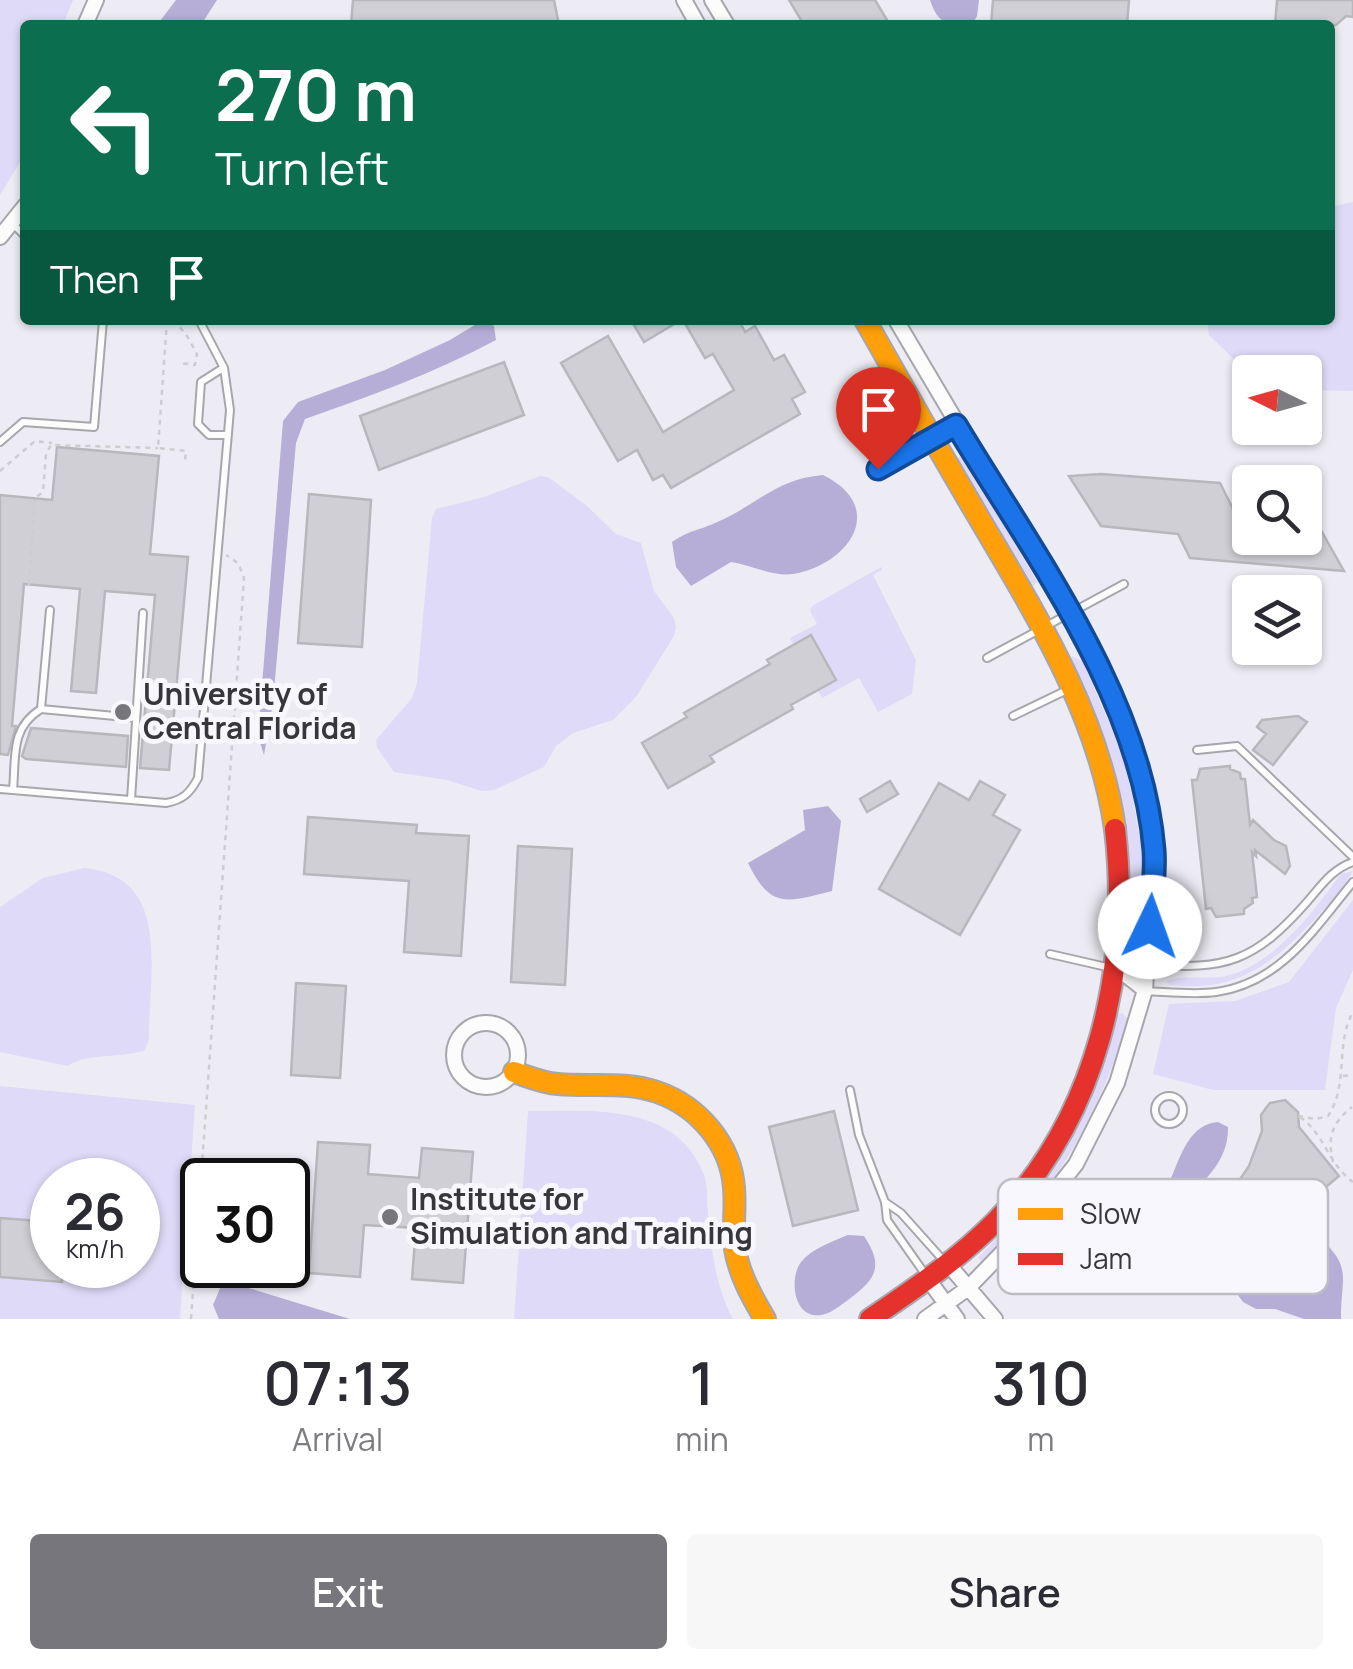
<!DOCTYPE html>
<style>
:root{--surface:#fff;--page:#f7f7f7;--text:#2b2b33;--muted:#7c7c81;--accent:#77767c}
body{margin:0;font-family:Manrope,sans-serif;background:var(--page);color:var(--text);height:100vh;display:flex;flex-direction:column;font-size:38px;white-space:nowrap}
*{box-sizing:border-box;margin:0}
p{font-size:32px;color:var(--muted)}
.icon{flex:none;width:55px;height:55px;fill:none;stroke:currentColor;stroke-width:2;stroke-linecap:round;stroke-linejoin:round}
.map{position:relative;height:1319px;overflow:hidden}
.side{display:flex;flex-direction:column;background:var(--surface);flex:1}
.side>*{flex:none}
.top-card{position:absolute;left:20px;top:20px;width:1315px;height:305px;border-radius:10px;box-shadow:0 2px 8px #0004;background:#0b6e4f;color:#fff;overflow:hidden}
.needle{width:65px;rotate:275deg}
.tools{position:absolute;left:1232px;top:355px;display:grid;gap:20px}
.tools a{display:grid;place-items:center;width:90px;height:90px;border-radius:10px;background:var(--surface);box-shadow:0 2px 8px #0004;font-size:50px}
.speed{position:absolute;left:30px;top:1158px;display:flex;gap:20px;font-size:50px;font-weight:700;text-align:center}
.speed>*{display:grid;place-content:center;width:130px;height:130px;border-radius:50%;background:var(--surface);box-shadow:0 2px 8px #0004;line-height:1}
.speed small{font-size:25px;font-weight:400}
.speed .limit{border:5px solid #111;border-radius:15px;background:#fff;color:#111}
.pin{position:absolute;display:grid;place-items:center;width:85px;height:85px;color:#fff;margin:-102px -42px;border-radius:50% 50% 50% 0;rotate:-45deg;box-shadow:0 0 10px #0007}
.pin .icon{rotate:45deg}
.me{position:absolute;width:110px;margin:-55px;rotate:3deg;stroke-linejoin:round;filter:drop-shadow(0 0 8px #0008)}
.turn{display:flex;align-items:center;gap:35px;height:210px;padding:0 30px;font-size:45px}
.turn .icon{width:130px;height:130px;stroke-width:2.5}
.turn b{display:block;font-size:70px;line-height:85px}
.then{display:flex;align-items:center;height:95px;padding:0 30px;background:#0003;gap:20px;font-size:38px}
.eta{display:flex;justify-content:space-evenly;align-items:center;height:170px;text-align:center}
.eta b{font-size:60px;font-weight:600;line-height:70px}
.button{display:flex;gap:20px;margin-top:auto;padding:20px 30px}
.button a{flex:1;height:115px;border-radius:10px;background:var(--accent);color:#fff;font-size:40px;font-weight:600;line-height:115px;text-align:center}
.button a+a{background:var(--page);color:var(--text)}
.map>svg:first-child{display:block}
</style>
<div class="map">
<svg width="1353" height="1319" viewBox="0 0 1353 1319">
<rect width="100%" height="100%" fill="#edecf4"/>
<path fill="#dfdaf7" fill-rule="evenodd" d="M0,0H73L63,25H25V154L0,195Z
M1353,202V391L1305,390V372H1250V375L1209,335L1207,320H1330V207Z
M961,457L966,459L1037,582L1031,589L956,466V459Z
M540,476L548,477L587,506L616,534L641,543L654,591L674,618L676,627L674,636L636,697L613,720L573,733L556,746L544,767L494,790L482,791L447,780L394,772L377,748L376,740L412,698L417,683L432,518L436,509L484,497Z
M881,567L882,570L873,575L916,660L912,694L878,712L859,678L822,698L790,638L817,624L810,611L812,606Z
M1072,656L1083,662L1122,753L1133,800L1142,850L1143,928L1139,934H1133L1128,928C1138,834 1109,747 1069,663Z
M84,868C174,876 148,976 149,1039L145,1050C122,1059 88,1052 68,1066L0,1052V907L43,878Z
M1353,871C1343,889 1328,905 1314,920C1272,965 1234,993 1170,985L1166,981C1186,974 1209,981 1230,975C1278,960 1312,913 1341,874Z
M1353,900V970L1336,1008L1325,1090H1213L1153,1074L1169,1004L1235,1001L1289,982Z
M1122,1013L1128,1019C1099,1116 1056,1191 982,1261L978,1258L1005,1229L1056,1156L1116,1015Z
M0,1086L195,1105L180,1319H0ZM52,1180H138V1265H52Z
M528,1111C592,1111 677,1102 704,1175C708,1186 707,1202 708,1214C711,1247 716,1289 733,1319H514Z"/>
<path fill="#b6aed7" d="M176,0H217L201,25H157Z
M930,0H979L977,16L972,25C947,25 938,24 930,0Z
M483,320L494,326L496,340C434,373 371,396 305,419L296,443L273,702L264,755L258,736L283,421L298,402L385,370L450,340Z
M823,475C888,507 850,564 793,574C774,577 750,565 731,562L691,586L676,567L672,542C690,530 697,531 715,523C756,506 775,479 823,475Z
M828,806L841,821L832,891C787,902 771,910 748,863L805,830L803,810Z
M1218,1122L1228,1127C1229,1188 1154,1193 1179,1264L1173,1269L1142,1246C1140,1238 1139,1230 1142,1222C1146,1212 1156,1205 1162,1196C1178,1173 1182,1125 1218,1122Z
M848,1235L864,1236C885,1267 875,1280 848,1300C841,1305 830,1314 821,1315C793,1319 789,1278 801,1262C813,1248 831,1242 848,1235Z
M1318,1236C1353,1268 1341,1274 1341,1319H1304L1275,1309H1256L1243,1302L1235,1291L1239,1282C1269,1273 1289,1260 1309,1237Z
M221,1286H242L350,1319H219L213,1305Z"/>
<path fill="#d0cfd5" stroke="#b8b7bc" stroke-width="2.5" d="M353,0H554L559,25H351Z
M789,0H875L890,25H804Z
M993,0H1129L1127,25H991Z
M1277,0H1353V17L1346,16L1336,25H1275Z
M631,320H681L644,342Z
M683,320H739L745,332L755,326L774,360L784,355L805,392L792,399L800,414L671,488L663,475L653,480L637,450L618,461L561,363L608,336L663,432L734,390L713,354L705,358Z
M504,362L524,415L379,470L360,416Z
M57,447L159,456L150,554L188,557L169,770L140,768L155,595L105,591L96,693L71,691L80,589L24,584L12,726H16L8,755L0,754V495L52,500Z
M1101,474L1220,483L1234,511L1250,512V538H1305V502L1344,571L1190,558L1178,534L1101,526L1069,476Z
M309,494L371,500L362,647L298,643Z
M811,635L836,680L791,705L793,709L710,756L714,762L668,788L642,743L687,717L684,713L770,664L767,660Z
M1298,716L1307,722L1273,765L1253,750L1266,734L1257,727L1262,720Z
M31,728L128,736L126,767L26,759L22,756Z
M1230,766V769L1240,773L1241,779H1245L1250,825L1253,820L1274,840L1286,846L1290,866L1285,874L1255,850L1256,856L1252,852L1257,897L1252,898L1253,903L1244,909V914L1216,917L1211,908L1206,909L1192,780H1197L1200,769Z
M890,781L898,794L867,812L860,799Z
M980,781L1005,795L993,815L1020,830L960,935L879,889L939,783L969,800Z
M308,817L417,825L416,833L469,836L461,956L404,952L409,881L304,874Z
M518,846L572,849L565,985L511,982Z
M296,983L346,986L340,1078L291,1075Z
M1285,1100L1298,1112L1299,1127L1339,1176L1230,1267L1206,1238L1216,1230L1205,1217L1226,1200L1249,1166L1262,1131L1261,1115L1266,1108L1270,1103Z
M834,1111L858,1210L793,1226L769,1127Z
M318,1142L370,1145L368,1174L419,1178L422,1148L473,1152L463,1283L412,1279L416,1228L364,1225L360,1277L309,1273Z
M0,1218L52,1222V1265H64L62,1282L0,1277Z"/>
<g fill="none" stroke-linecap="round" stroke-linejoin="round">
<defs>
<path id="lane" d="M12,223L25,236
M223,368L201,382L198,424L209,435H228
M0,442L23,422L94,427L103,320
M878,469L955,425
M50,610L41,709L136,718
M987,658L1124,584
M1013,716L1067,690
M1197,750L1237,746L1353,857
M0,789L166,803C183,800 190,793 198,778L230,410L224,368L199,320
M13,790C16,757 10,728 41,709
M131,800L143,613
M1050,954L1111,968
M1149,964C1226,971 1255,961 1307,902C1321,886 1332,869 1353,862
M1146,991C1169,992 1194,995 1216,992C1281,983 1315,928 1353,882
M850,1090L859,1135L885,1202L887,1220L925,1274
M1155 1110a14 14 0 1 1 28 0a14 14 0 1 1-28 0Z
M885,1202L901,1213L943,1260"/>
<path id="street" d="M684,0L698,25
M712,0L727,25
M85,25L96,0
M0,237L25,206
M896,320L1092,651L1136,750L1154,851L1145,990L1117,1083L1076,1164L1024,1230L968,1288L925,1319
M1118,969L1145,990
M454 1055a32 32 0 1 1 64 0a32 32 0 1 1-64 0Z
M948,1264L995,1319
M928,1279L957,1319"/>
<path id="slow" d="M865,320C902,386 940,452 979,518C1036,615 1099,715 1115,829
M514,1072C529,1077 542,1083 558,1084C591,1087 625,1081 657,1092C698,1106 731,1144 734,1188C736,1208 732,1229 735,1249C739,1274 752,1297 765,1319"/>
<path id="jam" d="M870,1319C914,1289 959,1259 997,1220C1098,1116 1131,969 1115,829"/>
</defs>
<use href="#lane" stroke="#a7a6ac" stroke-width="10"/>
<use href="#street" stroke="#a7a6ac" stroke-width="18"/>
<use href="#slow" stroke="#a7a6ac" stroke-width="24"/>
<use href="#jam" stroke="#a7a6ac" stroke-width="24"/>
<path stroke="#cdcdd0" stroke-width="2.5" stroke-dasharray="5 5" stroke-linecap="butt" d="M167,320L158,448L186,451L185,461
M173,320L186,334L197,354L195,365L180,363
M0,471L35,441L52,443
M29,585L35,498L43,492L46,454L51,445L158,448
M1343,1076L1353,1075
M1298,1116L1316,1119L1328,1116C1349,1085 1335,1043 1353,1012
M1300,1117C1324,1133 1328,1164 1353,1182
M1333,1162C1327,1137 1332,1123 1352,1107
M1205,1245L1214,1258L1218,1275L1212,1284
M191,1319L244,578L238,563L226,555"/>
<use href="#lane" stroke="#fcfcfd" stroke-width="6"/>
<use href="#street" stroke="#fcfcfd" stroke-width="14"/>
<use href="#slow" stroke="#ff9f0a" stroke-width="20"/>
<use href="#jam" stroke="#e5322d" stroke-width="20"/>
</g>
<g fill="none" stroke-linecap="round" stroke-linejoin="round">
<defs>
<path id="route" d="M878,469L956,425C1033,553 1142,698 1154,850C1156,875 1151,902 1150,927"/>
</defs>
<use href="#route" stroke="#114b97" stroke-width="25"/>
<use href="#route" stroke="#1a73e8" stroke-width="18"/>
</g>
<g fill="#77767c" stroke="#f8f7fd" stroke-width="4">
<circle cx="123" cy="712" r="10"/>
<circle cx="390" cy="1217" r="10"/>
</g>
<g text-anchor="middle" stroke-width="10" stroke-linejoin="round" paint-order="stroke">
<g font-size="30" font-weight="bold" fill="#37363b" stroke="#f8f7fd" text-anchor="start">
<text x="143" y="705">University of<tspan x="143" dy="34">Central Florida</tspan></text>
<text x="410" y="1210">Institute for<tspan x="410" dy="34">Simulation and Training</tspan></text>
</g>
</g>
<rect x="998" y="1179" width="330" height="115" rx="15" fill="#f8f7fd" stroke="#bebdc3" stroke-width="2.5"/>
<rect x="1018" y="1208" width="45" height="12" fill="#ff9f0a"/>
<rect x="1018" y="1253" width="45" height="12" fill="#e5322d"/>
<g font-size="28" fill="#37363b">
<text x="1080" y="1224">Slow</text>
<text x="1080" y="1269">Jam</text>
</g>
</svg>
<div class="tools">
<a><svg class="needle" viewBox="-14 -14 28 28"><path d="M0-13l5 13h-10z" fill="#e53935"/><path d="M0 13l5-13h-10z" fill="#7c7c81"/></svg></a>
<a><svg class="icon" aria-label="search" viewBox="0 0 24 24"><circle cx="10" cy="10" r="6"/><path d="M15 15l6 6"/></svg></a>
<a><svg class="icon" aria-label="layers" viewBox="0 0 24 24"><path d="M12 4l9 5-9 5-9-5zM3 14l9 5 9-5"/></svg></a>
</div>
<div class="speed"><div>26<small>km/h</small></div><div class="limit">30</div></div>
<div class="pin" style="left:878px;top:469px;background:#d93025"><svg class="icon" aria-label="arrive" viewBox="0 0 24 24"><path d="M6 21V4h12l-3 4 3 4H6"/></svg></div>
<svg class="me" style="left:1150px;top:927px" viewBox="-20 -20 40 40"><circle r="19" fill="#fff"/><path d="M0-13L10 11 0 6-10 11z" fill="#1a73e8"/></svg>
<div class="top-card">
<div class="turn"><svg class="icon" aria-label="left" viewBox="0 0 24 24"><path d="M17 20v-9H6M10 6l-5 5 5 5"/></svg><div><b>270 m</b>Turn left</div></div>
<div class="then">Then<svg class="icon" aria-label="arrive" viewBox="0 0 24 24"><path d="M6 21V4h12l-3 4 3 4H6"/></svg></div>
</div>
</div>
<section class="side">
<div class="eta">
<div><b>07:13</b><p>Arrival</p></div>
<div><b>1</b><p>min</p></div>
<div><b>310</b><p>m</p></div>
</div>
<div class="button"><a>Exit</a><a>Share</a></div>
</section>
